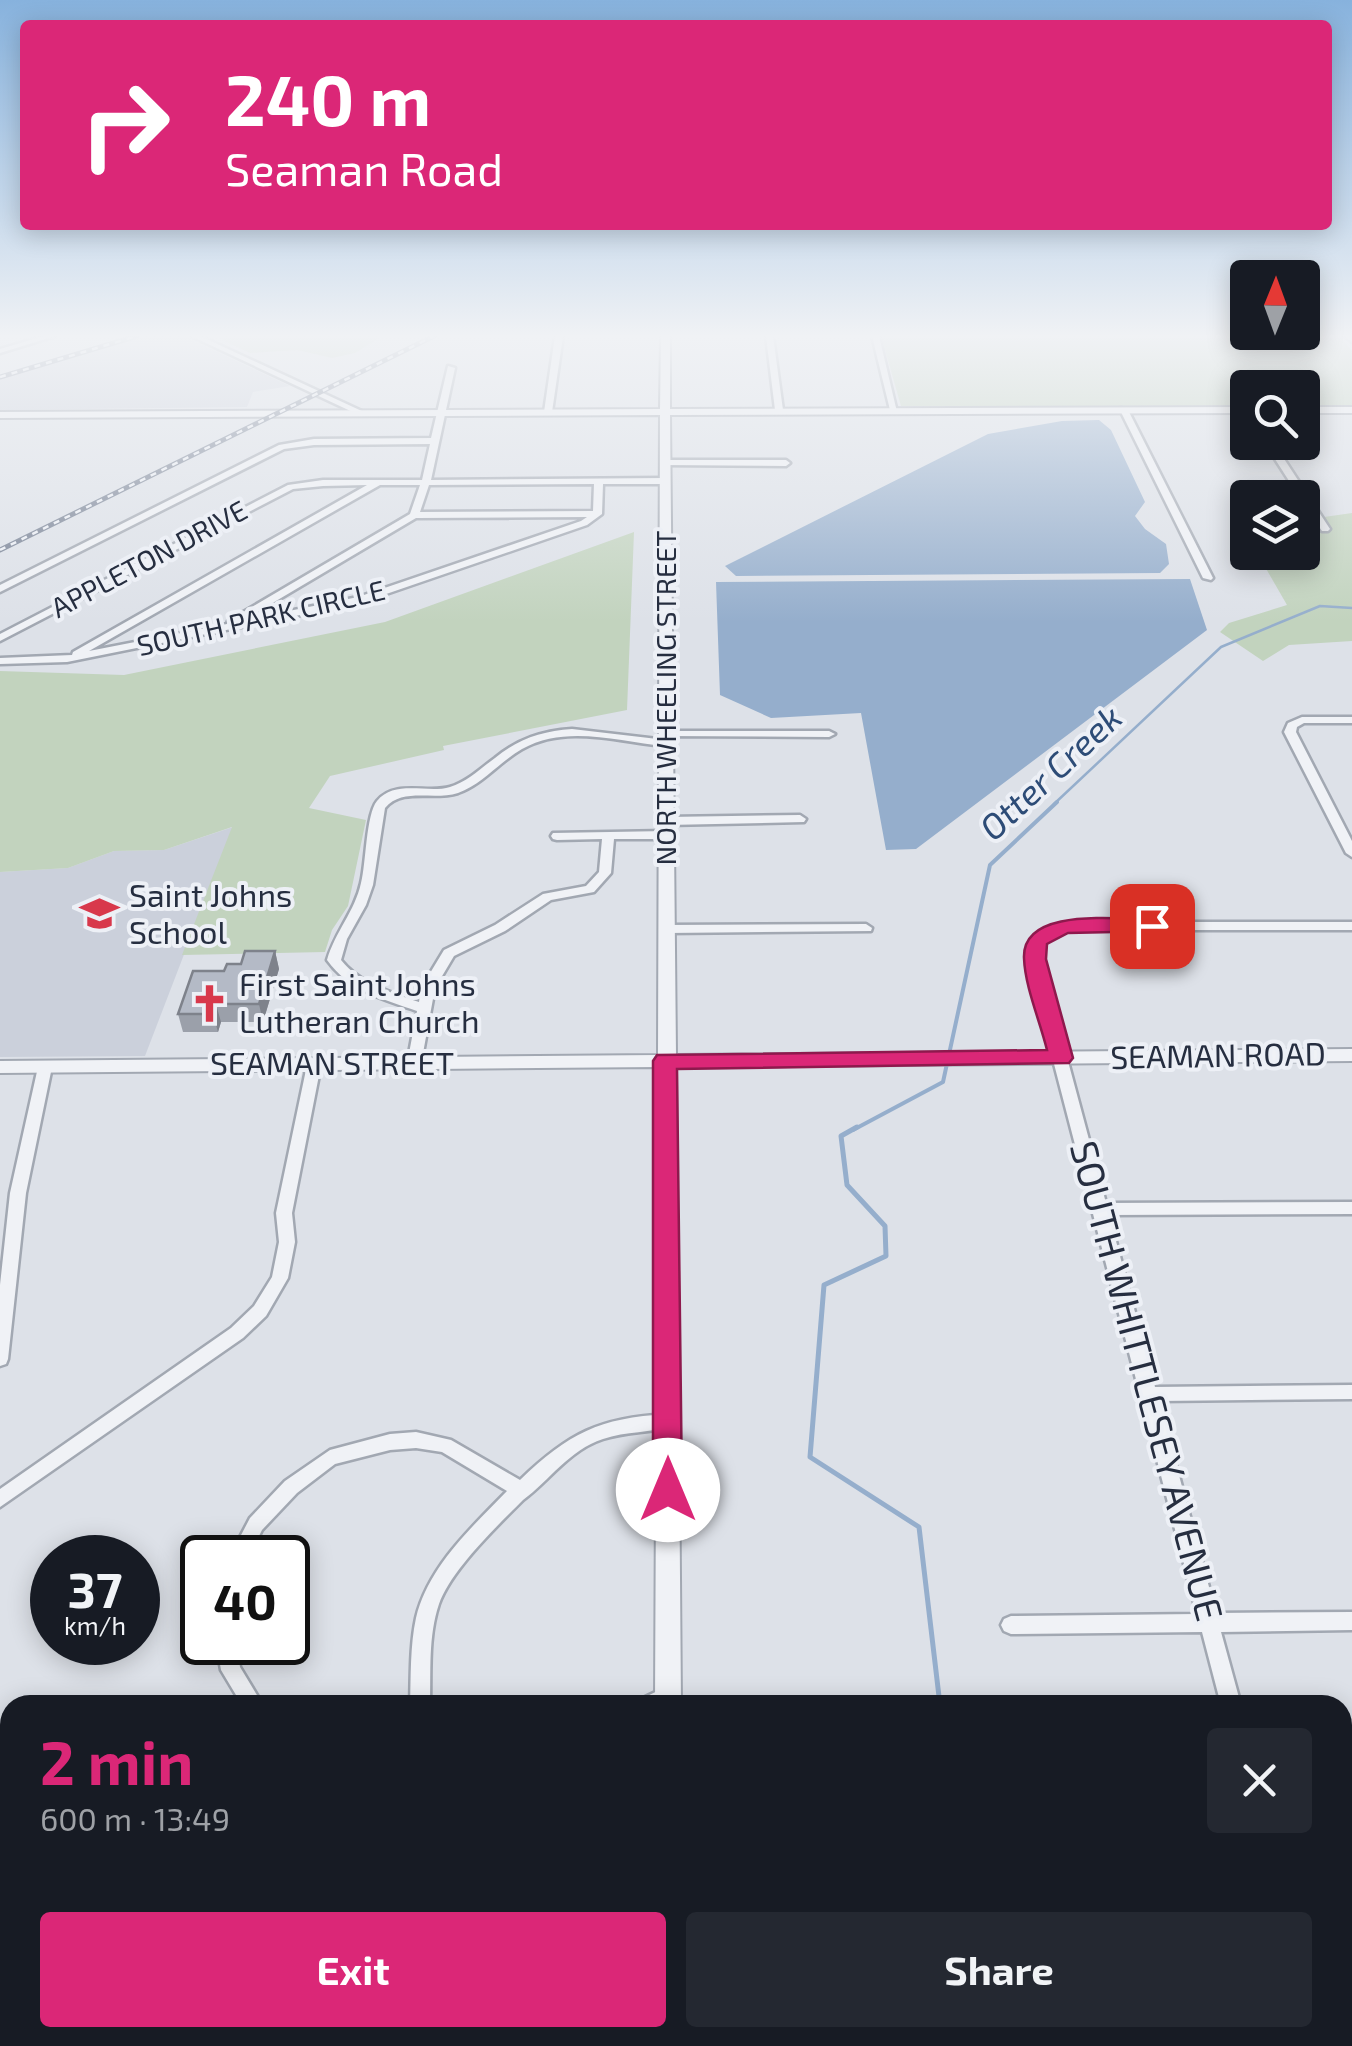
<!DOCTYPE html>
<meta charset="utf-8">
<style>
:root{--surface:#171b24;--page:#242831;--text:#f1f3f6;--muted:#9ea1a6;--accent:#db2777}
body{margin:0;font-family:"Exo 2",sans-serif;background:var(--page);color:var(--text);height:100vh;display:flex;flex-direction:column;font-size:38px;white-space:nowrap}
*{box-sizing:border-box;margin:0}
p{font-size:32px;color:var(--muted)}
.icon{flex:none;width:55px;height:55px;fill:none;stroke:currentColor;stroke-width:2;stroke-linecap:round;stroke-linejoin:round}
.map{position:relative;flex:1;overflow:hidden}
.side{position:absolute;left:0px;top:1695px;width:1352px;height:352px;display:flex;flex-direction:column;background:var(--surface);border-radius:30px 30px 0 0;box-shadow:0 5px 25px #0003}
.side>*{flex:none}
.hud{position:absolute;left:20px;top:20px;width:1312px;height:210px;border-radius:10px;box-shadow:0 5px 25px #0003;background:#db2777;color:#fff;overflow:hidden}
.needle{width:65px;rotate:1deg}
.fabs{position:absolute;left:1230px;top:260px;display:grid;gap:20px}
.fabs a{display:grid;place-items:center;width:90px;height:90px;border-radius:10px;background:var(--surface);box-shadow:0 5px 25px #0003;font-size:50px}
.speed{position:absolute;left:30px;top:1535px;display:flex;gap:20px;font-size:50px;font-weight:700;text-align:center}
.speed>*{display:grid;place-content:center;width:130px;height:130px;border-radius:50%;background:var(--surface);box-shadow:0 5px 25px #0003;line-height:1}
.speed small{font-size:25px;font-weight:400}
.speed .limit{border:5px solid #111;border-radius:15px;background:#fff;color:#111}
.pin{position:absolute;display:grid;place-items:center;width:85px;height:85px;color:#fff;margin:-42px;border-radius:20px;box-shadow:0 5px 15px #0006}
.me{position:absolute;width:110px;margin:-55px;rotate:0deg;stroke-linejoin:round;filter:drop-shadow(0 0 8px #0008)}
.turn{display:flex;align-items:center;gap:35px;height:210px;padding:0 40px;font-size:45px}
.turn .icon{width:130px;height:130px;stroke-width:2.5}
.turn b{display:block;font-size:70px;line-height:85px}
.round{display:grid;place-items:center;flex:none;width:105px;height:105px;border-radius:10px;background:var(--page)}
.head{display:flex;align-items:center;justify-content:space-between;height:170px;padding:0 40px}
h1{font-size:60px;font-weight:700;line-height:75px;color:var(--accent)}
.action{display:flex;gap:20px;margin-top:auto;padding:20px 40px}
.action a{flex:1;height:115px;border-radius:10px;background:var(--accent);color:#fff;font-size:40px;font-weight:700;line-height:115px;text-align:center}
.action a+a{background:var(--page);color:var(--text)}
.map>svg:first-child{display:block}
</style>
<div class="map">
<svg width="1352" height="2046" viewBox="0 0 1352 2046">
<rect width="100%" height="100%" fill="#dde1e8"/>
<path fill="#cbd0db" d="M146,336H183L290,386L253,392L247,407L0,410V379Z
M233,827L145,1056L0,1057V872L68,868L114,851L164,850Z"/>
<path fill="#c2d3be" d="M222,336H382L355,353L332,358L297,350L250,353L222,340Z
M881,336H1340L1352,351V405H1303L1302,388H1248L1247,406H901Z
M1352,513V641L1289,645L1263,661L1220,632L1229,623L1287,605L1257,553L1302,552L1303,520Z
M634,532L627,710L443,746L444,750L330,776L309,808L366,820L348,906L332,930L325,952L182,955L232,827L164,850L114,851L68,868L0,872V671L124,675L385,622Z"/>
<path fill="#95aecc" d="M1099,420L1111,430L1145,502L1135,516L1145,529L1166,544L1169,564L1160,573L736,576L725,566L988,434L1062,421Z
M1190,579L1207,630L916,849L886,850L861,713L771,718L720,695L716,582Z"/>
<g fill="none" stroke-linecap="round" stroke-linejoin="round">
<path stroke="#95aecc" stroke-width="2.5" d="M1054,804L1221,647L1320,606L1352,608"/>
<path stroke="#95aecc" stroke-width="4" d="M853,1130L943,1082L990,865L1057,802"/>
<path stroke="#95aecc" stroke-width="5" d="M857,1127L841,1136L847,1185L885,1226L886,1256L824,1285L810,1457L919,1527L940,1705
M628,2046L629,2038"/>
<defs>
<path id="minor" d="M44,336H55L0,353V349Z
M191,336H200L366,413L359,415Z
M555,336H563L552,412L548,414L544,412Z
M766,336H773L783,410L779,412L775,410Z
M872,336H879L897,412L890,410Z
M1344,336H1352V342Z
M448,366L455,368L431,480L665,478L669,481L665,484H603L602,514L587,525L360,603L67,662L0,664V658L72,655L73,652L367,485L323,486L293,489L0,641V634L288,485L323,480H422L430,444L314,445L284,449L0,592V585L279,445L314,439L431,438ZM594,484L593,511L420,512L429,485ZM380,485H420L410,514L228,621L227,624L89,651ZM587,517L581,521L358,597L244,620L416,518Z
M1121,408L1128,410L1213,578L1211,580L1203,578L1120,410Z
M1264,442H1273L1330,529L1328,531H1322L1302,502V498H1300Z
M665,460H786L790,463L786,466L662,465V461Z
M1302,717H1352V723H1304L1297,727L1296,732L1352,841V857L1346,853L1284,732L1288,723Z
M572,729L666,740L672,743L666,746C618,742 567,724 522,749C499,762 483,784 458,793C433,801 403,787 385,808L373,885L366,905L347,939L341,960C360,984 390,992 419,1002L421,988L444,950L495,925L543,894L586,886L599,872L602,839L557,840L553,839L551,836L553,833L667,831L673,835L667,839H614L611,873L594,892L551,900L505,931L454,956L435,988L421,1064L414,1069L409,1067L407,1064L417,1011C383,999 349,991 327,960C335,932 355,911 361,883C366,864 366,814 377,801C395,779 428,794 450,787C467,782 481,768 495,758C518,739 542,731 572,729Z
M666,731H829L835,734L829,737L662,736L660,734Z
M800,815L806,819L804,822L667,825L661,821L667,817Z
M1076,922H1352V930H1076L1052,934L1042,947L1047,983L1106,1203L1352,1202V1214L1109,1215L1155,1387L1352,1385V1399L1159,1401L1216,1613L1352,1612V1630L1221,1632L1241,1705H1221L1202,1632L1011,1634L1004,1631L1001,1625L1004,1619L1011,1616L1197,1614L1033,983L1028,946C1045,924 1050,927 1076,922Z
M866,924L872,928L871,931L667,933L661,929L667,925Z
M314,1060L321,1065L292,1213L295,1242L288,1278L266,1316L243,1338L0,1507V1489L231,1328L254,1306L272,1277L279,1242L276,1213L307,1065Z
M45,1062L52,1067L26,1193L8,1359L6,1364L0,1366V1285L10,1193L38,1067Z
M667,1414L673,1416L676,1421L673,1426C651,1433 626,1431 603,1439C569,1450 549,1481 523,1500C497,1526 451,1570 439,1604C428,1636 431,1672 430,1705H410C411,1676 410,1646 416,1618C428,1567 472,1527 507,1491L442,1452L416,1448L390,1450L335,1464L297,1493L262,1530L248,1558H229L250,1518L285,1481L330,1450L390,1434L416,1432L451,1440L520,1480C569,1433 599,1418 667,1414Z
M216,1642H236L240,1667L263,1705H242L221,1670Z
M668,1686L675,1689L678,1696L675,1703L671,1705H640L643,1698Z
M10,1835V1858L0,1863V1840Z
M1342,1901H1352V1923H1342Z
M280,2038H302L300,2046H276Z
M1307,2038H1329L1332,2046H1308Z"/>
<path id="tertiary" d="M661,336H670V409L1248,407V413L670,415L676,1055L1352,1049V1061L676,1067L681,1705H655L658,1067L0,1073V1061L658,1055L660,415L0,418V412L660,409Z
M1302,407H1352V413H1302Z
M654,2038H683L684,2046H654Z"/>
</defs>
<use href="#minor" stroke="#a2a8b2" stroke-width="5"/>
<use href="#tertiary" stroke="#a2a8b2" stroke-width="4"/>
<use href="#minor" fill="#f0f2f6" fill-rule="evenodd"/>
<use href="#tertiary" fill="#f0f2f6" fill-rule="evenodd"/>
<defs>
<path id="rail" d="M0,377L137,336
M0,550L434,336"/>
</defs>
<use href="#rail" stroke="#768093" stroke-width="5"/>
<use href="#rail" stroke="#edf0f6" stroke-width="2.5" stroke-dasharray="6" stroke-linecap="butt"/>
</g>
<path fill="#9ba0aa" d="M275,951L279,969L263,1022H221L218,1032H183L178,1014L224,971Z"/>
<path fill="#7e828b" d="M275,951L279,969L263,1022L259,1004Z
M216,1004L221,1022L218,1032L213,1014Z"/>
<path fill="#b4bac6" stroke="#7e828b" stroke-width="2.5" d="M245,951H275L259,1004H216L213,1014H178L193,971H224L227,964H241Z"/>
<linearGradient id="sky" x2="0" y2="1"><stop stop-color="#87b2dd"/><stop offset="0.54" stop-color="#f0f2f5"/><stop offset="1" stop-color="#f0f2f5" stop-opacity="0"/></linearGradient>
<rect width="1352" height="622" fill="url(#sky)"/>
<path fill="#db2777" stroke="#8e194d" stroke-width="2.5" d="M1152,919L1163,926L1160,931L1068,933L1047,944L1046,959L1073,1058L1069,1063L677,1069L682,1490L678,1499L668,1503L657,1499L653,1490V1061L657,1055L1047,1050C1040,1021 1025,987 1024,958C1022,906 1119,920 1152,919Z"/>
<defs>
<symbol id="school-bare" viewBox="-9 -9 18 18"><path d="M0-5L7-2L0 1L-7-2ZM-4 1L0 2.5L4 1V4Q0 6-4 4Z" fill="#d8384b" stroke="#edf0f6" stroke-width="2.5" paint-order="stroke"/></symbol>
<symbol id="church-bare" viewBox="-9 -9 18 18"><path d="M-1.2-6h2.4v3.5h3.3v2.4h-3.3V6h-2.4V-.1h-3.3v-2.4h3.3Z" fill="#d8384b" stroke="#edf0f6" stroke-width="2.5" paint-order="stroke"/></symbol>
</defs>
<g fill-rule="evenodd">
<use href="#school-bare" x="72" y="886" width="55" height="55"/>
<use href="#church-bare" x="182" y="976" width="55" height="55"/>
</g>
<g text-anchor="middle" stroke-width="8" stroke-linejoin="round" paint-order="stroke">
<g font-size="28" fill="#262e40" stroke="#edf0f6">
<text transform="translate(149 559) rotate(-28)" y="10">APPLETON DRIVE</text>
<text transform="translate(261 618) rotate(-13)" y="10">SOUTH PARK CIRCLE</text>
<text transform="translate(666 698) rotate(-90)" y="10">NORTH WHEELING STREET</text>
</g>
<g font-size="32" fill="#262e40" stroke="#edf0f6" text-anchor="start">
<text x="129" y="907">Saint Johns<tspan x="129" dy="37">School</tspan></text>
<text x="239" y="996">First Saint Johns<tspan x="239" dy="37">Lutheran Church</tspan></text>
</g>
<g font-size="32" fill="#262e40" stroke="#edf0f6">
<text transform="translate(1218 1056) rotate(-1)" y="11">SEAMAN ROAD</text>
<text x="332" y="1075">SEAMAN STREET</text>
</g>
<g font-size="35" font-style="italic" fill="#2d4c77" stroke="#edf0f6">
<text transform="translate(1051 773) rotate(-43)" y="12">Otter Creek</text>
</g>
<g font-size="38" fill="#262e40" stroke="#edf0f6">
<text transform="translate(1146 1381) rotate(75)" y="13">SOUTH WHITTLESEY AVENUE</text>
</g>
</g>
</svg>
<div class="fabs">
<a><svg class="needle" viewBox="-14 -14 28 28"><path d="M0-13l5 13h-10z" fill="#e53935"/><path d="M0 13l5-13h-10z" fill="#9ea1a6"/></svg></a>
<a><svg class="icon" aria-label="search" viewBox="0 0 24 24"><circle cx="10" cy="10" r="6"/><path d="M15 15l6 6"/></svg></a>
<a><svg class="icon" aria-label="layers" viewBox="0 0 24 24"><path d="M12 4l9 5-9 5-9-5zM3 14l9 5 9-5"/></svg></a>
</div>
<div class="speed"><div>37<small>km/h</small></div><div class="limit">40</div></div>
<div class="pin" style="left:1152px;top:926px;background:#d93025"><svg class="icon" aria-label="arrive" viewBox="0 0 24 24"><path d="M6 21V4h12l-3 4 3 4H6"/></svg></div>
<svg class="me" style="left:668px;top:1490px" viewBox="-20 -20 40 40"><circle r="19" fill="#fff"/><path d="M0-13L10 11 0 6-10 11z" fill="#db2777"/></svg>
<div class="hud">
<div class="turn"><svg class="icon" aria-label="right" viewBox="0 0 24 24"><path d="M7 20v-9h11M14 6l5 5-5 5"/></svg><div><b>240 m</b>Seaman Road</div></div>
</div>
<section class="side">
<div class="head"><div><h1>2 min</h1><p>600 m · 13:49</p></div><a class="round"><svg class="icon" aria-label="close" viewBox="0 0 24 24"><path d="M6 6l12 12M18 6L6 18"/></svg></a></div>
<div class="action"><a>Exit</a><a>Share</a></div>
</section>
</div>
